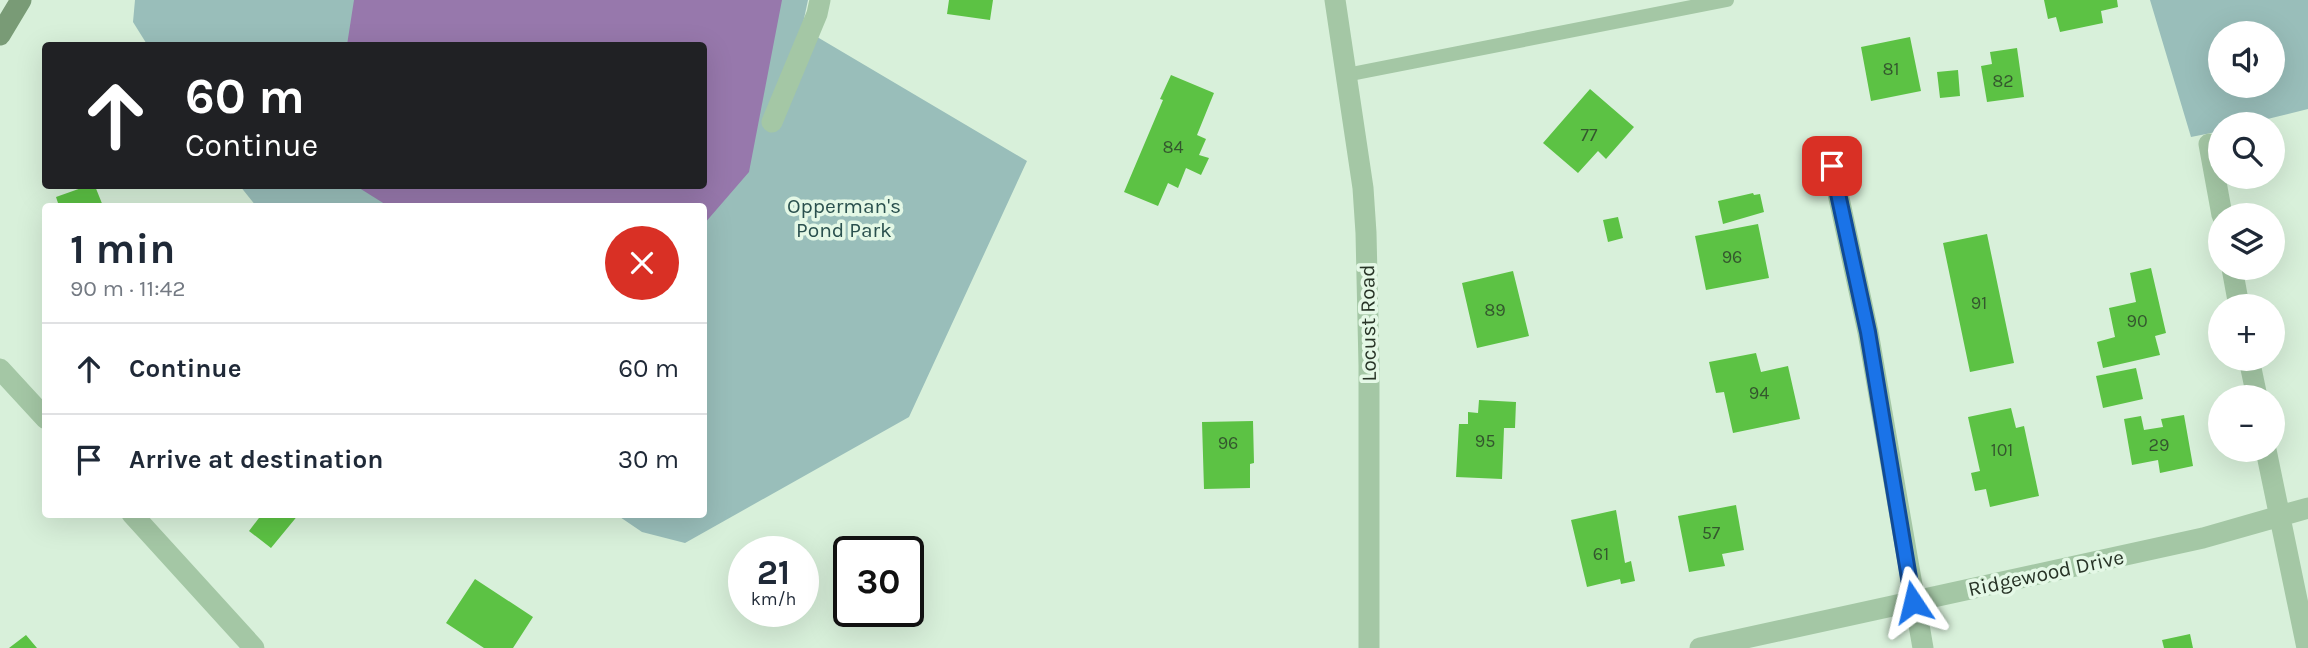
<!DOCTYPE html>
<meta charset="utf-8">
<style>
:root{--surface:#fff;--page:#f2f2f3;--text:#1f2937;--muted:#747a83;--line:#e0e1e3}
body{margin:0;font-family:Karla,sans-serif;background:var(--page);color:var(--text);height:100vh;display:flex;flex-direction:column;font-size:26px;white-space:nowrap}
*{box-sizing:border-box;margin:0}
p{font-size:23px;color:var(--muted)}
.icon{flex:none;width:38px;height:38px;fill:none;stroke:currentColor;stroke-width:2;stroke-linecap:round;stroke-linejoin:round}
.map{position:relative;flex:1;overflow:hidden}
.panel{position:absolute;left:42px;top:203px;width:665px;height:315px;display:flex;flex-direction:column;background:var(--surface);border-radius:7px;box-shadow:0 7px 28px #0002}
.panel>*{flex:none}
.hud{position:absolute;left:42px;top:42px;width:665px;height:147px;border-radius:7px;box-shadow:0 7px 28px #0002;background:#202124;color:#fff;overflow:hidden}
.buttons{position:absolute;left:2208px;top:21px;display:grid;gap:14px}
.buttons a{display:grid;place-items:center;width:77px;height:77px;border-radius:50%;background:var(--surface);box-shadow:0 7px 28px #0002;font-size:35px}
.speed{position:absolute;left:728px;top:536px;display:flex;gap:14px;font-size:35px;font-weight:700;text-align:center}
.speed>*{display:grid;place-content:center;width:91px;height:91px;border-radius:50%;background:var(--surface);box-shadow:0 7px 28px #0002;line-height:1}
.speed small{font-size:18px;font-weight:400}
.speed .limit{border:4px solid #111;border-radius:10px;background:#fff;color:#111}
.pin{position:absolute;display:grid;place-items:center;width:60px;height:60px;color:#fff;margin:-30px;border-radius:14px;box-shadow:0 4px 10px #0006}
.me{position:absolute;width:77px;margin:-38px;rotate:350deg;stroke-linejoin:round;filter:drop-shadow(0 0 5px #0008)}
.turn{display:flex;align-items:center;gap:24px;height:147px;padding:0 28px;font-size:32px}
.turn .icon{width:91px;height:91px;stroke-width:2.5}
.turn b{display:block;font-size:49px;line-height:60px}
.round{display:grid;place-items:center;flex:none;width:74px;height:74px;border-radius:37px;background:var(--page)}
.overview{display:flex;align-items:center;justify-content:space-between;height:119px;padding:0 28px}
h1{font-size:42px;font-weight:700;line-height:52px}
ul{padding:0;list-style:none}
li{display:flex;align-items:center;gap:21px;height:91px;padding:0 28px;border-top:2px solid var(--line)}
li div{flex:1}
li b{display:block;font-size:26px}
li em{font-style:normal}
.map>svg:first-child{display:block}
</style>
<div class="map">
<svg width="2308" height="648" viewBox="0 0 2308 648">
<rect width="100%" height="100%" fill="#d8f0da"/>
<path fill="#99beba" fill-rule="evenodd" d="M135,0H808L802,28L1027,161L909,417L685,543L642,532L617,515L704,514V206H256L240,186H704V46H148L133,22Z
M2150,0H2308V109L2247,124H2221V131L2191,137ZM2221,33H2273V86H2221Z"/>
<path fill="#9778ac" d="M354,0H782L749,172L704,224V206H388L356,186H704V46L347,45Z"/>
<path fill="#5cc244" d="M949,0H993L990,20L947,14Z
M2044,0H2117L2118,7L2101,11L2103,23L2060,32L2056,17L2048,19Z
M1910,37L1921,91L1871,101L1861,47Z
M2017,48L2024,97L1987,102L1981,66L1992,64L1990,52Z
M1958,70L1960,96L1940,98L1937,72Z
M1171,75L1214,93L1197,135L1206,139L1199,155L1209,158L1201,175L1186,168L1178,188L1168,183L1158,206L1124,192L1163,100L1160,99Z
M1590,89L1634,127L1606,159L1598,151L1578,173L1543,143Z
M87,186H95L103,206H59L56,197Z
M1753,193L1754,195L1760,194L1764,212L1723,224L1718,201Z
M1618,217L1623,238L1608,242L1603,220Z
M1758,224L1769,278L1706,290L1695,236Z
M1987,234L2014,363L1970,372L1943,243Z
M2151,268L2166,333L2155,336L2160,355L2103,368L2097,342L2115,337L2109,308L2136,302L2130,273Z
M1513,271L1529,336L1477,348L1462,283Z
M1756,353L1761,372L1788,366L1800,419L1733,433L1724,392L1716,393L1709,362Z
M2136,368L2143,399L2103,408L2096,376Z
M1479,400L1516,402L1515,428H1504L1502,479L1456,477L1459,424H1468V412L1478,413Z
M2011,408L2016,428L2024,426L2039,496L1990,507L1986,489L1975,491L1971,473L1980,471L1968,417Z
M2184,415L2193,466L2160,473L2158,460L2132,465L2124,419L2141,416L2144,430L2163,427L2161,419Z
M1253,421L1254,463L1250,464V488L1204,489L1202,422Z
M1736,505L1744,550L1722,554L1725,566L1689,572L1678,516Z
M1616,510L1625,563L1631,561L1635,581L1621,584L1620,579L1587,587L1571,520Z
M262,514H299L271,548L249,531Z
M475,579L533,617L513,648H484L446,623Z
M2190,634L2193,648H2164L2162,640Z
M26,635L37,648H9Z"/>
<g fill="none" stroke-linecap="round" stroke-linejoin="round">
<path stroke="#a4c7a5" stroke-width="14" d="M1346,75L1727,0"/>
<path stroke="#a4c7a5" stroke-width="21" d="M1335,0L1363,188L1366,233L1369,365V648
M772,122L817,14L820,0
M2209,144L2222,215
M1832,166L1868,332L1923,648
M2232,268L2239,306
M2249,359L2257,397
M0,369L46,419
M2266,450L2307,648
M132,514L254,648
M1700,648L2203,538L2308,508"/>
<path stroke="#799b76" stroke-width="21" d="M0,35L21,0"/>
</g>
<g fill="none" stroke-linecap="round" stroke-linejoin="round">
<defs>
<path id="route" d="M1832,166L1868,332L1913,602"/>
</defs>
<use href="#route" stroke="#114b97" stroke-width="18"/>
<use href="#route" stroke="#1a73e8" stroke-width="12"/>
</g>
<g text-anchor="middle" stroke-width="7" stroke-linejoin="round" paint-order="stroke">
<g font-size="18" fill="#34572e">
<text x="1891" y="75">81</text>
<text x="2003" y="87">82</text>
<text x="1589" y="141">77</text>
<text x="1173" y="153">84</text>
<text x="1732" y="263">96</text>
<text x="1979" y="309">91</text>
<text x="1495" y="316">89</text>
<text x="2137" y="327">90</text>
<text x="1759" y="399">94</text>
<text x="1485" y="447">95</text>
<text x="1228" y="449">96</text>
<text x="2159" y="451">29</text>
<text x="2002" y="456">101</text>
<text x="1711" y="539">57</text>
<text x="1601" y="560">61</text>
</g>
<g font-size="21" fill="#2a504e" stroke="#e4f8e6">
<text x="844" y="213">Opperman's<tspan x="844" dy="24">Pond Park</tspan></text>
</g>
<g font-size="21" fill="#273326" stroke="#e4f8e6">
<text transform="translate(1368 323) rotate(-91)" y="7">Locust Road</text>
<text transform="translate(2046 573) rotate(-12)" y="7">Ridgewood Drive</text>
</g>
</g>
</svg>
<div class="buttons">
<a><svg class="icon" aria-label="sound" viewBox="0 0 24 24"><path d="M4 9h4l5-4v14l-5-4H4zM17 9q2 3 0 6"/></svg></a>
<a><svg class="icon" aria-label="search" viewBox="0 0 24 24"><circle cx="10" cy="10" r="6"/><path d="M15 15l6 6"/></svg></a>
<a><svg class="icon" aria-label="layers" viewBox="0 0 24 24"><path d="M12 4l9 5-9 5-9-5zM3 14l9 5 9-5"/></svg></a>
<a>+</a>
<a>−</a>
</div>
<div class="speed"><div>21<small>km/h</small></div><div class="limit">30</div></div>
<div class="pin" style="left:1832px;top:166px;background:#d93025"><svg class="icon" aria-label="arrive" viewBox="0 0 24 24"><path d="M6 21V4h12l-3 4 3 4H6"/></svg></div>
<svg class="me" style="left:1913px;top:602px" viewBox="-20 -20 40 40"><path d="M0-17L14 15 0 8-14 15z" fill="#1a73e8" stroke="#fff" stroke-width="4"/></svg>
<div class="hud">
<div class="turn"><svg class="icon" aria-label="ahead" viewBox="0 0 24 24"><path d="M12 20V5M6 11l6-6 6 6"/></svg><div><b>60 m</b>Continue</div></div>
</div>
<section class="panel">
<div class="overview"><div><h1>1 min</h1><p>90 m · 11:42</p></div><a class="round" style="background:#d93025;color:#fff"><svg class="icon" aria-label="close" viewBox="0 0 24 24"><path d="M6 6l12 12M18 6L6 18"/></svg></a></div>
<ul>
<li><svg class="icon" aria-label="ahead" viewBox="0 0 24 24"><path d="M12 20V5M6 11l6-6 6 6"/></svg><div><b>Continue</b></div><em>60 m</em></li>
<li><svg class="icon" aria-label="arrive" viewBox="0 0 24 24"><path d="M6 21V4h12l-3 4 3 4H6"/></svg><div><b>Arrive at destination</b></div><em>30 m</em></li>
</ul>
</section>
</div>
